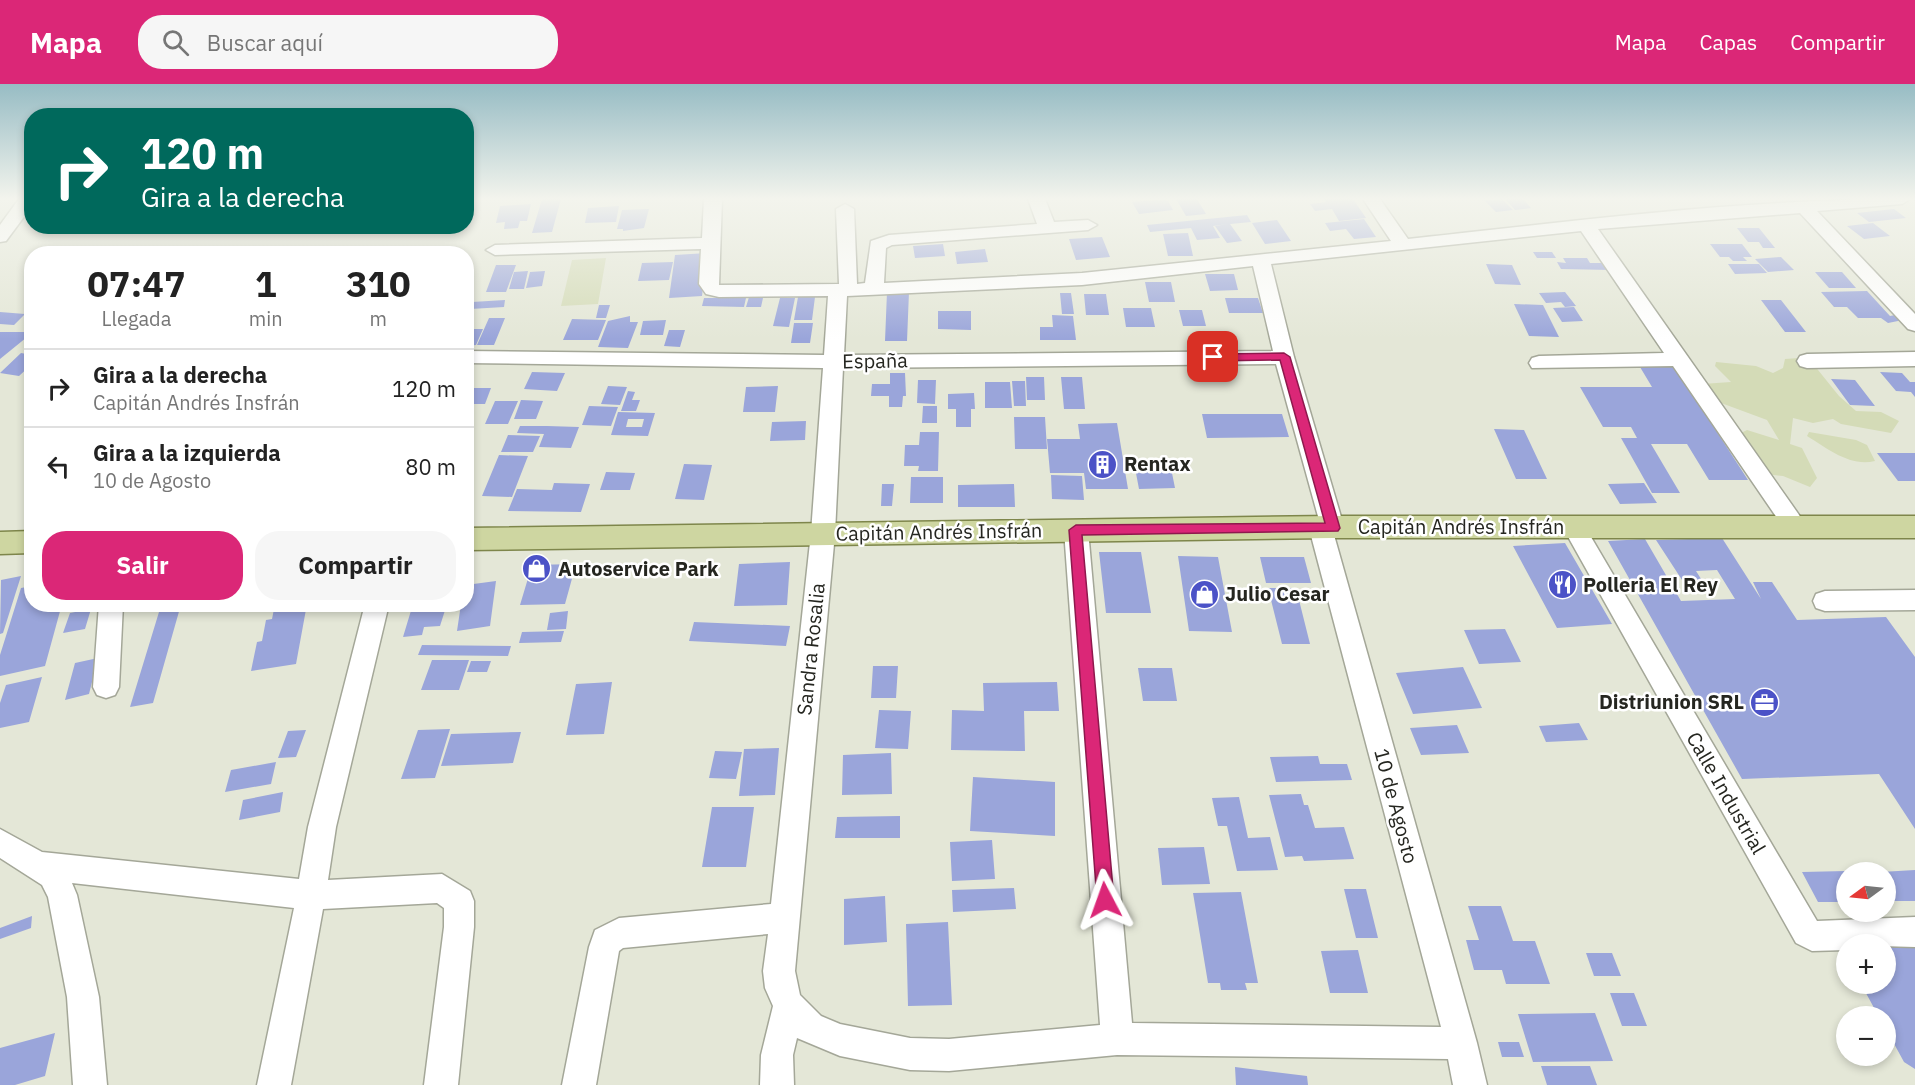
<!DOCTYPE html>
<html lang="es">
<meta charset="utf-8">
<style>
:root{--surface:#fff;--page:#f6f6f6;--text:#222;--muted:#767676;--line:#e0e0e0;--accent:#db2777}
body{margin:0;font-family:"IBM Plex Sans",sans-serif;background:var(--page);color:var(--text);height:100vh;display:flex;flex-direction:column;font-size:22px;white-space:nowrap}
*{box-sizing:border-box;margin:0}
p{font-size:20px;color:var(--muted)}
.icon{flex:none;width:33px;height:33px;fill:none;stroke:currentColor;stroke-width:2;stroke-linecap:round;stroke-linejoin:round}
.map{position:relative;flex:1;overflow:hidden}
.side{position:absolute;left:24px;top:162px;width:450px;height:366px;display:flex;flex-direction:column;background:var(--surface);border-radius:24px;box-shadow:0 3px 9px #0003}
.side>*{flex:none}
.guide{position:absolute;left:24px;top:24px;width:450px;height:126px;border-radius:24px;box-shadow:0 3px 9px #0003;background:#00695c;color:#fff;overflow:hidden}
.needle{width:39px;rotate:255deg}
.fabs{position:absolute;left:1836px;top:778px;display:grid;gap:12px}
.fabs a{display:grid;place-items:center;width:60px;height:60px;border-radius:50%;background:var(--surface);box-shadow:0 3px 9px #0003;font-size:30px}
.pin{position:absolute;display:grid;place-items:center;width:51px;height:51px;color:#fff;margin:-26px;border-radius:12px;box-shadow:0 3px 9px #0006}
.me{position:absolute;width:66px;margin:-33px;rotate:356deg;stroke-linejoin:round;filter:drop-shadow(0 0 4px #0008)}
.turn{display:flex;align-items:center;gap:21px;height:126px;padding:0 18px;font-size:27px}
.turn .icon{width:78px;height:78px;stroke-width:2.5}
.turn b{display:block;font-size:42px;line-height:51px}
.eta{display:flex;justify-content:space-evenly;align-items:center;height:102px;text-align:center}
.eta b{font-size:36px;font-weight:800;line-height:42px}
.cta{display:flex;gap:12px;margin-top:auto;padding:12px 18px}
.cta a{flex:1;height:69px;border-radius:24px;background:var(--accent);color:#fff;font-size:24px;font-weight:800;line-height:69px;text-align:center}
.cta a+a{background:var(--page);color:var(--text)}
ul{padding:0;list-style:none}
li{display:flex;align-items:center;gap:18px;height:78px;padding:0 18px;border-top:2px solid var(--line)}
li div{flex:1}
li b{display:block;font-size:22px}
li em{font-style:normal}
header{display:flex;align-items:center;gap:36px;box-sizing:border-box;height:84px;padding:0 30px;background:var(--accent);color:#fff}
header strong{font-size:28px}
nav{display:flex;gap:33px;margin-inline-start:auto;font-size:21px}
.search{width:420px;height:54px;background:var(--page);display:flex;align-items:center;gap:15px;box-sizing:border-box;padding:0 21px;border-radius:24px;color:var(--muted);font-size:22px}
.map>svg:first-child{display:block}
</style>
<header>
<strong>Mapa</strong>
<div class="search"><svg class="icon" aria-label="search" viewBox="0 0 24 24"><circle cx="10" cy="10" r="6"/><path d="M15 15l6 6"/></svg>Buscar aquí</div>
<nav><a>Mapa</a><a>Capas</a><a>Compartir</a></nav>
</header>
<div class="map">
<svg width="1915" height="1001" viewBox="0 0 1915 1001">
<rect width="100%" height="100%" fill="#e4e7d7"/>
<path fill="#d4dbb7" d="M606,174L598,220L561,222L572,176Z
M1799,274L1814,281L1839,312L1856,327L1881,328L1899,337L1891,349L1841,340L1833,335L1813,339L1793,334L1790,360L1802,364L1817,394L1810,403L1783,392L1757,389L1737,351L1747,346L1779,356L1767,336L1713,316L1702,300L1731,298L1715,282L1716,278L1756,282L1773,289L1783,284L1785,275Z
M1809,348L1856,356L1867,361L1875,377C1850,383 1828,365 1807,352Z"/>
<path fill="#9aa5da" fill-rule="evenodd" d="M542,115H561L552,148L532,149Z
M1167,115L1173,126L1139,130L1132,118Z
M1176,115H1197L1206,130L1186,132Z
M1324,115H1353L1366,134L1339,137L1332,125L1315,127L1310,120L1326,118Z
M1502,115L1513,126L1496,128L1484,116Z
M1505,115H1523L1531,124L1515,126Z
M531,120L527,137H520L518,144L504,145L505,138L496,139L500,122Z
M619,122L616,138L585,139L588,124Z
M649,125L644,144L623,147V145H617L622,126Z
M1894,125L1906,134L1869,138L1857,129Z
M1247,131L1251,138L1230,140L1242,157L1227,159L1215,142L1228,140L1213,142L1220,154L1197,156L1191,144L1150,148L1147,141Z
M1364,135L1376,153L1354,155L1346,145L1330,147L1325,139Z
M1277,136L1291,157L1265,160L1252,139Z
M1873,139L1890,152L1864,155L1847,142Z
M1737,144H1759L1775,164H1763L1759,158H1748Z
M1188,149L1193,172H1168L1163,150Z
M1102,153L1110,173L1076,176L1069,155Z
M943,160L945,172L915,174L913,162Z
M1710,160H1742L1752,173H1743L1747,177H1733L1729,173H1720Z
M985,165L988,178L957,180L955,168Z
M1533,168H1552L1556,174H1537Z
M707,169L702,212L669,214L675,171Z
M1781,173L1794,186L1768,188L1755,175Z
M1563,174H1587L1590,179H1608L1612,186L1561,185L1557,178L1566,179Z
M673,178L669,196L638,197L642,179Z
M1486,180L1512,181L1521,201L1495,200Z
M1728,180H1759L1767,189L1735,190Z
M496,181H516L506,208H486Z
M528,187L524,205H509L514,188Z
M545,187L542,202L526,204L530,188Z
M1815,188H1842L1856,204H1829Z
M1205,190H1234L1238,206L1210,207Z
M1145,198H1171L1175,218H1149Z
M1867,207L1890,232L1895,231L1903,236L1888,239L1881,234H1858L1847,223H1834L1821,208Z
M887,208H909L907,257H885Z
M1565,208L1576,222L1565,223L1561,218L1546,219L1539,209Z
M1060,209H1071L1074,230H1062Z
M1084,210H1106L1109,231H1086Z
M749,213L763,214L761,223H746Z
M798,213H815L812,236H794Z
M704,214H746L744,223L702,222Z
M780,214H795L789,243L773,242Z
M1225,214H1258L1263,229H1229Z
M505,216L504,223L470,225L472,218Z
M1761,216H1781L1806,248H1785Z
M1514,220L1543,221L1559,253L1529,252Z
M599,221H610L606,234H596Z
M1574,223L1583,237L1562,238L1553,224Z
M1123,224H1151L1155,243H1126Z
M1179,226H1202L1206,242H1183Z
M938,227H971V246L938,245Z
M0,228L25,230L14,241L0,240Z
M1052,231L1073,232L1076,256H1040V243H1053Z
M630,232V238H638L628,264L598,263L608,237Z
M489,234H505L494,261H477Z
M572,235L606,236L598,256H563Z
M666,236L663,251H640L643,237Z
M794,239H813L810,259H791Z
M472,245H483L476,261L466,262Z
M669,246H685L680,263L664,262Z
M0,248H32V249L0,275Z
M21,269L32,271V280L19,292L0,289Z
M1640,283H1675L1748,396H1709L1687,360H1651L1680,409H1652L1621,354H1637L1631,343H1603L1580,303H1652Z
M532,288L565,289L557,307L524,305Z
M1880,288L1902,289L1910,298H1915V313L1911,308L1896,307Z
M890,289H905L906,312H903L902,323H889V312H871L872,300H890Z
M1026,293H1044L1045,316H1027Z
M1061,293H1082L1085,325H1064Z
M1831,295L1855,296L1875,322L1850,321Z
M918,296H936L935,320L917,319Z
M1012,297H1025L1026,322H1014Z
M985,298H1010L1012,324H985Z
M608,302L627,303L620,321L601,320Z
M778,302L775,328H743L746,303Z
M466,304H491L485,320H466Z
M628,307L635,308L632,316H640L636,327H621Z
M974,309L975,325H971V343H956V325H948V310Z
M521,316L543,317L536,335H514Z
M495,317H518L508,340H485Z
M589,322L618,323L611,342L582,341Z
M923,322H937V339H922Z
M618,328L655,329L648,352L611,351ZM628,335H644L642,343H626Z
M1202,330H1282L1289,353L1207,354Z
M1014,333H1045L1047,365H1015Z
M806,337L805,356L770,357L772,338Z
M1117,339L1128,405H1086L1084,389H1050L1047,355H1080L1078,340Z
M520,342H547L579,343L571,364L539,363L544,350L517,349Z
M1494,345L1524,346L1547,395H1516Z
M920,348H939L938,387H918L919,382H904L905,361H919Z
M508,351L540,352L533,368H501Z
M1877,369H1915V397H1898Z
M499,371L528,372L512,413L482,412Z
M684,380L712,381L704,416L675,415Z
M1135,384H1171L1175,404L1139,405Z
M606,388L635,389L630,406H600Z
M1051,391L1082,392L1084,416L1052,415Z
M911,393H943V419H910Z
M554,399L590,400L581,428L508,427L517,405L552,406Z
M1644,399L1657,419L1620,420L1608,400Z
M882,400H894L892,422H881Z
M1014,400L1015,423H958V401Z
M1722,454L1761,515L1753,498H1772L1797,536L1886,533L1915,573V745L1879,690L1742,695L1608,457L1645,455L1681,517L1735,515L1717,486L1696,487L1703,498L1684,499L1656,456Z
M1565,459L1612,540L1557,544L1513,462Z
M1099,468H1141L1151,529H1106Z
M1178,472L1218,473L1232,548L1189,547Z
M1260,473H1304L1311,499H1266Z
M790,478L787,521L734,522L739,480Z
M576,480L565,520L520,521L532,481Z
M21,492L3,549L0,550L1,496Z
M496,497L490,542L457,547L461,520H466V501Z
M32,502V520H62L45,582L0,592V571L21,504Z
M1268,504H1296L1310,560H1282Z
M275,520H307L296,580L251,587L257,558L262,557L266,536L272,535Z
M413,520H447L440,542L424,543L422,551L403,553Z
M180,524L153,619L130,623L159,528Z
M91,525L85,545L63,549L70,529Z
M568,527L566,545L547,546L550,529Z
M694,538L790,542L786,562L689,557Z
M1505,545L1521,578L1479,580L1464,546Z
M564,547L561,558L519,559L522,548Z
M422,561L511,562L508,572L418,571Z
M98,574L89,610L65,616L75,579Z
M432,576H469L459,606H421Z
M471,577H491L487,588H467Z
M873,582H898L896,614H871Z
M1463,583L1482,624L1413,630L1396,589Z
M1138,584H1172L1177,617H1143Z
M42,593L29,638L0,644V619L6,601Z
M612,598L604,650L566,651L576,600Z
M1057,598L1059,627H1024L1025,667L951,666L952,626L984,627L983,599Z
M879,626L911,627L908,665L875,664Z
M1579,639L1588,656L1546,658L1539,642Z
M1457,641L1469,669L1421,671L1410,644Z
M450,645L435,694L401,695L418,646Z
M306,646L296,673L278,674L288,647Z
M521,648L513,679L441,682L451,650Z
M779,664L775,711L739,712L744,665Z
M715,667L742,668L736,695L709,694Z
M891,669L892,710L842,711L843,671Z
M1318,672L1320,680H1347L1352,696L1276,698L1270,673Z
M276,678L271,700L225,708L231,686Z
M973,693L1055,698V752L970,747Z
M283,708L280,728L239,736L243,716Z
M1301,710L1304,721H1308L1315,744L1344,743L1354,775L1304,777L1302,772L1285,773L1269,711Z
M1239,713L1248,754L1270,753L1278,786L1237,787L1227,742H1218L1212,714Z
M712,723H754L746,783H702Z
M900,732V754H835L837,733Z
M992,756L995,795L952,797L950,758Z
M1204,763L1210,800L1162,801L1158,764Z
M1915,786V817H1886V789H1864Z
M1846,787V818H1818L1802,788Z
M1014,804L1016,825L953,828L952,806Z
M1344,805H1366L1378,854H1356Z
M1241,808L1258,899H1245L1247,906H1221L1220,899H1208L1193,809Z
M885,812L887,858L844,861V815Z
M1468,822H1501L1513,857H1535L1550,900H1506L1502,886H1474L1466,856H1479Z
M32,832L31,844L0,855V844Z
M948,838L952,921L908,922L906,840Z
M1915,858V985L1904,978L1886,945V933H1879L1861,900H1886V861H1846V874L1838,859Z
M1358,866L1368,909H1330L1321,867Z
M1586,869H1612L1621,892H1594Z
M1610,909H1634L1647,942H1622Z
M1595,929L1613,977L1533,978L1518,930Z
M55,949L45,992L15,1001H0V964Z
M1498,958H1519L1524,973H1502Z
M1541,982H1590L1597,1001H1547Z
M1235,983L1307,992L1308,1001H1236Z"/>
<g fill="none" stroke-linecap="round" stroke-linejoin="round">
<defs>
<path id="minor" d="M19,115H32V122L6,157L0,158V141Z
M704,115H722L719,201L839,200L836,125L845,120L854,125L857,200L865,199L871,157L889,151L1037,140L1028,115H1045L1054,138L1088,136L1097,141L1088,146L892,161L886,164L884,199L1082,189L1391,157L1363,115H1380L1408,155C1574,137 1743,115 1910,115L1902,120L1817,127L1915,230V247L1908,245L1800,129L1598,145L1804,438L1807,444L1804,450L1796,453L1788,450L1673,282L1532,284L1529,279L1532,274L1539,272L1664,269L1581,147L1271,180L1294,273L1344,443L1341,449L1334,451L1477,959L1487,1001H1453L1448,975L1117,971L949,987L910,986L840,972L797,954L793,971L794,1001H760L761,971L773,922L765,904L763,887L768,850L623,864L619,867L596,1001H562L589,863L595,846L619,834L771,820L811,449L823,284L466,279V267L824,271L828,212L719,213L706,210L699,200L701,165L495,171L486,166L495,161L702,154ZM1253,182L1273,267L844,271L847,212L1082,201ZM1276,280L1319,436L1312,438L1309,444L1441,943L1132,939L1088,446L1084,440L1076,437L1068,440L1064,446L1100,941L949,955L910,954L840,940L821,932L800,911L795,887L835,449L843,284Z
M1915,268V282L1807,284L1800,282L1797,277L1800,272L1807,270Z
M1573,433L1581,436L1817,837L1915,833V863L1846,861V866L1812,867L1796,859L1562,442L1565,436Z
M1915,506V526L1825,527L1816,524L1813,517L1816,510L1825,507Z
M99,520H123L119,603L115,611L106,614L97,611L93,603Z
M365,520H389L336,743L328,796L442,790L470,807L474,817V843L458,1001H424L444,843V824L437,819L323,825L291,1001H257L294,824L72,799L77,811L99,913L107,1001H73L67,913L48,813L42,801L0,774V745L42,768L299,795L308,743Z"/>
<path id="major" d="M1333,432H1915V454H1333L466,466V444Z
M32,447V469L0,470V448Z"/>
</defs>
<use href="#minor" stroke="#a4a798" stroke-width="3"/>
<use href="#major" stroke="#7e864b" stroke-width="3"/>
<use href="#minor" fill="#fff" fill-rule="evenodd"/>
<use href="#major" fill="#ced6a1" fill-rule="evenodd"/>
</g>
<linearGradient id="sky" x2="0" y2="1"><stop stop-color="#97bcc4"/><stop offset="0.45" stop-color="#f3f4ed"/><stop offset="1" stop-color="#f3f4ed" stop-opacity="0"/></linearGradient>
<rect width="1915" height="255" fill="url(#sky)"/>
<path fill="#db2777" stroke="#8e194d" stroke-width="1.5" d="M1284,269L1290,273L1340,444L1338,447L1082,451L1114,816L1111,822L1105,825L1099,822L1097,816L1069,446L1076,441L1325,439L1280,276L1213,277L1207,273L1213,270Z"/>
<defs>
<symbol id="building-disc" viewBox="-11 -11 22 22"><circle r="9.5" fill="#4b52c7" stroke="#fff"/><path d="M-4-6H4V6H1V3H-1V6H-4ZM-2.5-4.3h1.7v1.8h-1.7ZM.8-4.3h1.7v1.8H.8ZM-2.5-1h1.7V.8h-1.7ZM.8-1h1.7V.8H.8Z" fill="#fff"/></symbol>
<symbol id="shop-disc" viewBox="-11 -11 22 22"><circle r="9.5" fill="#4b52c7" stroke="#fff"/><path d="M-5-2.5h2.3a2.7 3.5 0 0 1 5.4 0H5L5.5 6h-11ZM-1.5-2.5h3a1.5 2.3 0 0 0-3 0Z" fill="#fff"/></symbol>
<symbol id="restaurant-disc" viewBox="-11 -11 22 22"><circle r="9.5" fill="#4b52c7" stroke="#fff"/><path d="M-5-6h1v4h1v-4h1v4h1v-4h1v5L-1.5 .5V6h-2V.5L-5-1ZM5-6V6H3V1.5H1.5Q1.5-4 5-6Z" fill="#fff"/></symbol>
<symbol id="office-disc" viewBox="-11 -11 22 22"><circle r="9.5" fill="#4b52c7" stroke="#fff"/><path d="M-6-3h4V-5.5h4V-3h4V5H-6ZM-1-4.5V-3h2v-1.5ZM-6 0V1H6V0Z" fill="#fff"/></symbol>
</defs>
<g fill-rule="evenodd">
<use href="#building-disc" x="1086" y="364" width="33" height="33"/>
<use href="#shop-disc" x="520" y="468" width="33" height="33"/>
<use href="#restaurant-disc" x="1546" y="484" width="33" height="33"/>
<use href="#shop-disc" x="1188" y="494" width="33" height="33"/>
<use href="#office-disc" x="1748" y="602" width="33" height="33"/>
</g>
<g text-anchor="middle" stroke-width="5" stroke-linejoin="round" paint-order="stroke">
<g font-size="20" fill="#252620" stroke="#fff">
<text transform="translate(875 277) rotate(-1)" y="7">España</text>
<text x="1461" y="450">Capitán Andrés Insfrán</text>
<text transform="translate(939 448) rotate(-1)" y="7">Capitán Andrés Insfrán</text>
<text transform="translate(811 565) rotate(-84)" y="7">Sandra Rosalia</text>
<text transform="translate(1726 709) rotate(60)" y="7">Calle Industrial</text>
<text transform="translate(1396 722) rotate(75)" y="7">10 de Agosto</text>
</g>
<g font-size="20" font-weight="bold" fill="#252620" stroke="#fff" text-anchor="start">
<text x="1124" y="387">Rentax</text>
<text x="558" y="492">Autoservice Park</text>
<text x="1583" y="508">Polleria El Rey</text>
<text x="1225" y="517">Julio Cesar</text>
<text x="1744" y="625" text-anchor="end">Distriunion SRL</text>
</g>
</g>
</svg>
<div class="fabs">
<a><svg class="needle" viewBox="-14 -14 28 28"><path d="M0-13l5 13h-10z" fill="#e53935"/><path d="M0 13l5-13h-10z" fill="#767676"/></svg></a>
<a>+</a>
<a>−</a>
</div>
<div class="pin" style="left:1213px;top:273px;background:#d93025"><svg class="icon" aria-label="arrive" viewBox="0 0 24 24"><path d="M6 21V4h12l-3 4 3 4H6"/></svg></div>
<svg class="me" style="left:1105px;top:816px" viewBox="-20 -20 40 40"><path d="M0-17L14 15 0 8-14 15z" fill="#db2777" stroke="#fff" stroke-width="4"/></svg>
<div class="guide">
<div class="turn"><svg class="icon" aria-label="right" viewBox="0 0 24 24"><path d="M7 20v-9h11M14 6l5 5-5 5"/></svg><div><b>120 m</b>Gira a la derecha</div></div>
</div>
<section class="side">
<div class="eta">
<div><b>07:47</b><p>Llegada</p></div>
<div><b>1</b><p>min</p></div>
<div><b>310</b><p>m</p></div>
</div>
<ul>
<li><svg class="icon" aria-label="right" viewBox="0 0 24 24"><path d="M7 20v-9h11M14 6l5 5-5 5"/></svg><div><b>Gira a la derecha</b><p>Capitán Andrés Insfrán</p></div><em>120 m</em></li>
<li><svg class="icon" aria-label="left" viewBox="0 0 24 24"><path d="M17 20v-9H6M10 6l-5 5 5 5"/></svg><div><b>Gira a la izquierda</b><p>10 de Agosto</p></div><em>80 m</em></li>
</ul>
<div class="cta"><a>Salir</a><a>Compartir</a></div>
</section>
</div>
